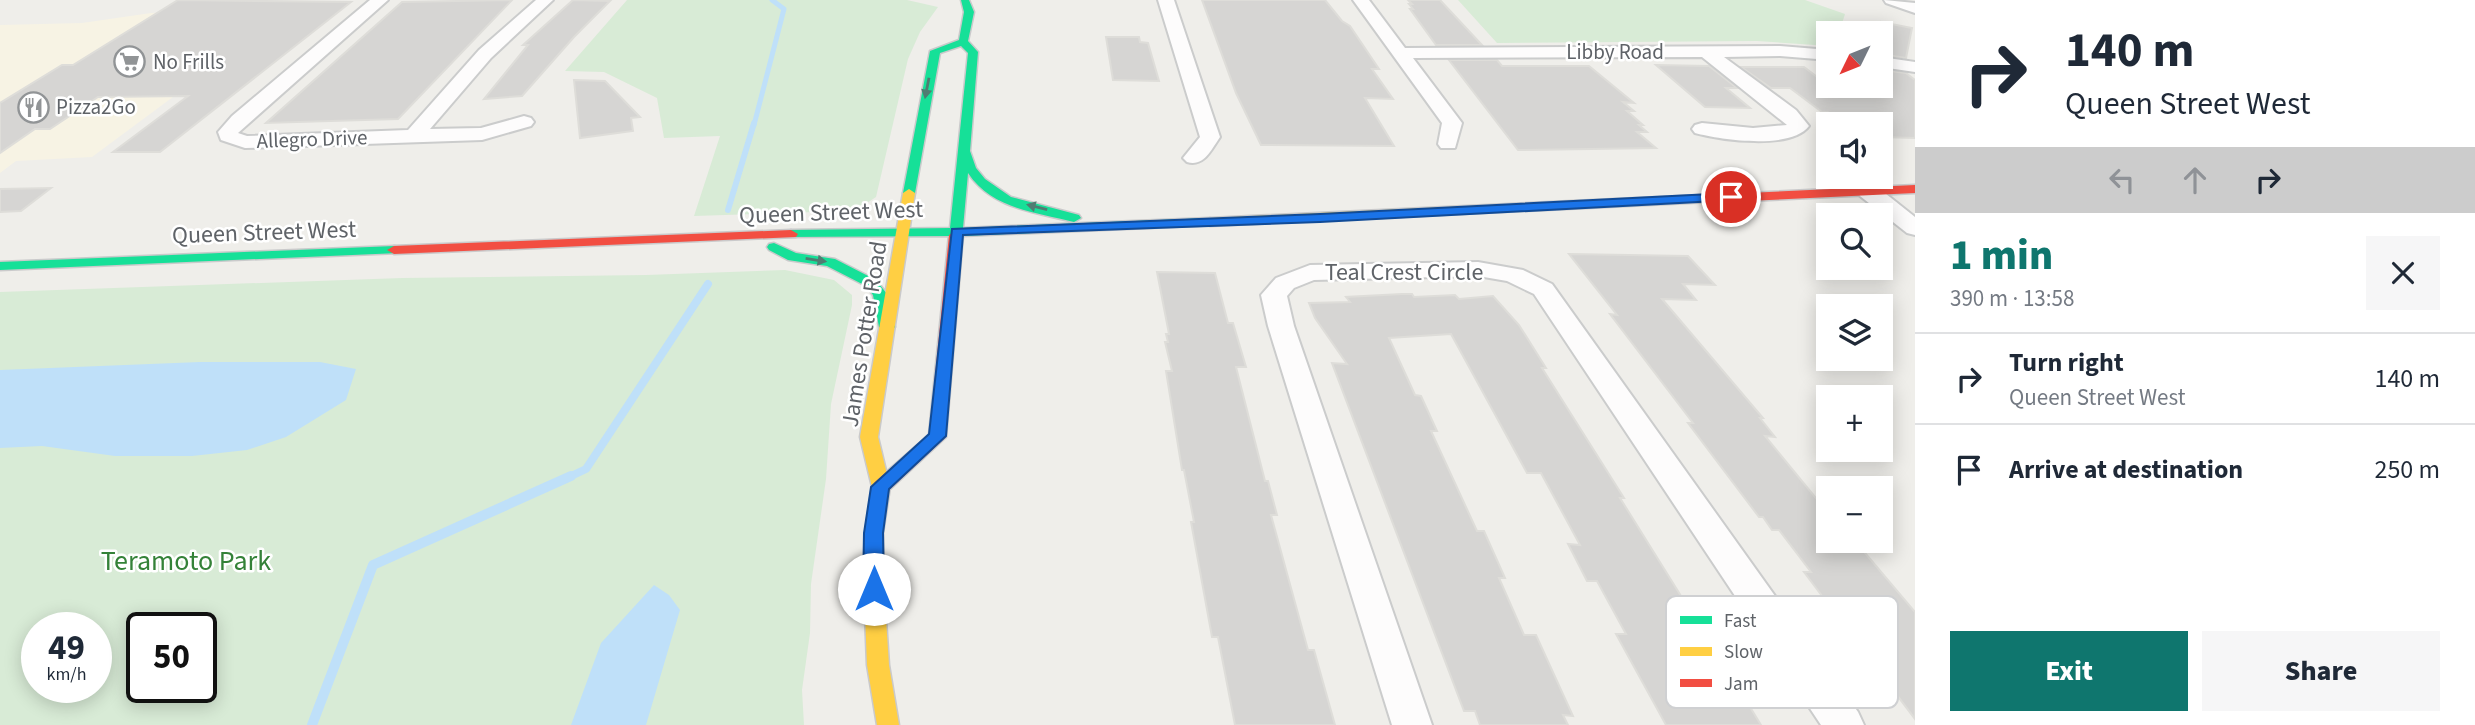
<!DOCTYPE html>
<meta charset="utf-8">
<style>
:root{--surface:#fff;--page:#f6f6f7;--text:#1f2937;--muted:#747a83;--line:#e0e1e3;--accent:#0f766e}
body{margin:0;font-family:"Source Sans 3",sans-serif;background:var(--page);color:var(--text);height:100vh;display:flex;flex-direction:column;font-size:26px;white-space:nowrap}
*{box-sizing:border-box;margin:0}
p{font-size:23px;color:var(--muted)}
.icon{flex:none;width:38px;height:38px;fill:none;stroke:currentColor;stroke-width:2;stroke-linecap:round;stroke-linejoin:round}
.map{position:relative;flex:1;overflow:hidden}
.details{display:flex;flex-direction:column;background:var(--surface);width:560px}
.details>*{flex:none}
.guide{background:#fff;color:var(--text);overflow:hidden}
.needle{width:46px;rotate:227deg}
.buttons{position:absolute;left:1816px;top:21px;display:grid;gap:14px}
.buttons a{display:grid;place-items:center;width:77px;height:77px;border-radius:0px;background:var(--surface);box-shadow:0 4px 18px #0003;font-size:35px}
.speed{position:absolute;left:21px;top:612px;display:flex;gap:14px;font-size:35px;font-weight:700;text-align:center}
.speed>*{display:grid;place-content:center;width:91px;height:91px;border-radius:50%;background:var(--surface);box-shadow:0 4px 18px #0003;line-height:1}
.speed small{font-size:18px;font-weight:400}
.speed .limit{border:4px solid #111;border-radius:10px;background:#fff;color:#111}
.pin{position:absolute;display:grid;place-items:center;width:60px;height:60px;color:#fff;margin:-30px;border:4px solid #fff;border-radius:50%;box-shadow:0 2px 7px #0007}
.me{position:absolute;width:77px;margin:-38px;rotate:0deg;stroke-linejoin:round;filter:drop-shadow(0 0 5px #0008)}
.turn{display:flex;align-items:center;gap:24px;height:147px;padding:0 35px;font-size:32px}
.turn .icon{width:91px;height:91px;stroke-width:2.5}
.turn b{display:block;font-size:49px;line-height:60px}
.lanes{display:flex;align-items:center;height:66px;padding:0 35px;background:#0003;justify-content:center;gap:35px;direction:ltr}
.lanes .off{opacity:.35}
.round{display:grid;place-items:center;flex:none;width:74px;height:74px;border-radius:0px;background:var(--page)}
.headline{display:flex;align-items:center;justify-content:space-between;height:119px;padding:0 35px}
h1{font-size:42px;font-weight:800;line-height:52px;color:var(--accent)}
.primary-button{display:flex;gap:14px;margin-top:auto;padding:14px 35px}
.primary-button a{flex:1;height:80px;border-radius:0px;background:var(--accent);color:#fff;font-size:28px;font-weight:800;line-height:80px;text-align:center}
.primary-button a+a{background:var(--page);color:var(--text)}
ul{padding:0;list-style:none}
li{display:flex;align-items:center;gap:21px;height:91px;padding:0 35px;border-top:2px solid var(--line)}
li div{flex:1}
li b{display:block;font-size:26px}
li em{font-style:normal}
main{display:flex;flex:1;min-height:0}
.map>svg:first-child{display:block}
</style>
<main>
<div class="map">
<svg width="1915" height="725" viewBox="0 0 1915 725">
<rect width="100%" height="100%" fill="#efeeea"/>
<path fill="#f7f3e4" d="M293,8L92,157L16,161L0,173V25L82,23L151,13Z"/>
<path fill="#d8ebd6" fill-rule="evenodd" d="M627,0H907L938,7L920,32L908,59L876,197L864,205L846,211L694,216L720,136L664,138L657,98L604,72L565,71Z
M1458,0H1805L1845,14L1839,33H1829V46L1757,41L1497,43Z
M785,270L834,280L852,295V305L831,404L826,479L811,584L810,633L802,690L804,725H0V292L402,278L646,275ZM37,628H96V688H37ZM142,628H201V688H142Z"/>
<path fill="#bfe0f9" d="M200,362H320L356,369L346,400L286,437L247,450L192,456H115L42,446L0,448V370Z
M654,585L669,595L680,610L646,725H571L601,643Z"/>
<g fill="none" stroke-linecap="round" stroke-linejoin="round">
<path stroke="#bfe0f9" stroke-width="5" d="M754,125L784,9L772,0"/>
<path stroke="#bfe0f9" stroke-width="6" d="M728,210L754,123"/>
<path stroke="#bfe0f9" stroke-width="8" d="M567,478L586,469L708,284"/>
<path stroke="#bfe0f9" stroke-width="10" d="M312,725L373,565L571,476"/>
</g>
<path fill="#d6d5d3" stroke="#deddd9" stroke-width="2" d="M178,0L351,2L160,152H113L188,96L98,97L50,129H35L0,153V103L62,65H73Z
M512,0L398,119L266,123L402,2Z
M573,0L610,1L574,37L522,96L484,99L528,45H523Z
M1202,0H1325L1342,21L1350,26L1379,69H1372L1393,99L1365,98L1394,146L1261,145L1236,93Z
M1408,0H1440L1482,45H1436L1410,9H1413L1409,4H1412Z
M1881,22L1912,28L1906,58L1881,54Z
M1106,37H1139L1140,42L1148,43L1159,81L1113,80Z
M1449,60H1497L1502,66H1589L1634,103L1623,102L1634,111H1627L1643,125H1639L1647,132H1637L1656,148L1518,150Z
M1656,65L1709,66L1737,88H1726L1750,108L1705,107Z
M1741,67H1804L1829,86H1881V70L1906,73L1915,80V138L1881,137V124H1846L1828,112H1822L1790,88H1771Z
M574,80L605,81L640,117L631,118L633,131L580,138Z
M51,188L21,211L0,212V189Z
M1569,254L1688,256L1715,285L1683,284L1696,300L1662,299L1763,418H1760L1775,437L1765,436L1829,514V541H1855L1915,612V719L1804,572H1811L1779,530H1772L1763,517H1759L1688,423H1693L1610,314L1617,315Z
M1157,272L1215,273L1228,323H1233L1246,367H1236L1265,481H1268L1277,515H1271L1308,650H1314L1335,725H1235L1218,637H1212L1191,522H1194L1184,470H1182L1166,371H1172L1165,342H1168L1166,334H1169Z
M1402,294H1412L1414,297L1455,295L1459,299L1493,296L1519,325L1546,368H1542L1624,498H1620L1691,612L1698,613L1740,682L1737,681L1754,707H1750L1761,725H1666L1616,634H1626L1597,581H1587L1568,544L1580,545L1541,473H1527L1451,334L1389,338L1415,395L1421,396L1437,431H1431L1477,531H1484L1505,578H1499L1524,635H1536L1573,716L1563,715L1568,725H1480L1475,711H1464L1332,363L1347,364L1315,318L1309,303L1350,302L1346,297Z"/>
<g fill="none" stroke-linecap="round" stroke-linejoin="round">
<defs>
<path id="street" d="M370,0H388L238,133L247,136L408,130L479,50L536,0H553L491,58L430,129L481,128L524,116L531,118L534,122L531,126L482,140L245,148L221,140L218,132L232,116Z
M1158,0H1174L1220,137C1211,150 1204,167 1187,162L1183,158L1200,137Z
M1353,0H1369L1405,48L1780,46L1829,50V60L1780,56L1724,57L1796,110L1809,126C1791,150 1721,140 1695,133L1692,129L1695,125L1702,123L1753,128L1787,125L1702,57L1413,58L1462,123L1455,148H1441L1438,144L1442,123Z
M1884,0L1915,3V13L1886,3Z
M1881,57L1915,62V72L1881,67Z
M1868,184L1876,186L1915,217V235L1907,233L1860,196L1857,191L1860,186Z
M1478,262L1523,270L1552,284L1858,712L1864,725H1821L1534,294L1507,281L1478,276L1314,280L1294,288L1287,296L1294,326L1432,725H1392L1268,326L1261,295L1276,278L1310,265Z"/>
<path id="fast" d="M961,0H969L974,12L968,41L978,52L970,151L976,168L985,179L1011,197L1079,215L1081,218L1074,222C1035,212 992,209 968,173L963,228L1210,218L1217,222L1215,225L962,236L956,239L950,236L786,237L784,234L791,230L950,228L968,53L961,46L940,53L915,193L909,197L903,193L930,51L959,40L964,12Z
M774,243L796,253L835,259L876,280L887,294L895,327L892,330L887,332L879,327L873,295L866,286L827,266L788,260L769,250L767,247L769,244Z
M394,246L399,247L401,250L399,253L0,270V262Z"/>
<path id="slow" d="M909,189L915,193L878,437L890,487L883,533L884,589L889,665L899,725H877L867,665L864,589L865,533L872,487L860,437L903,193Z
M1725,194L1729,195V201L1210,226L1203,222L1210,218Z"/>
<path id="jam" d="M1915,185V193L1725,202L1719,198L1725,194Z
M791,230L798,234L796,237L394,254L387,250L394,246Z
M956,231L963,235L946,437L887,492H875L872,487L875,482L929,435L949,235Z"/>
</defs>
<use href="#street" stroke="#cbcccc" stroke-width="4"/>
<use href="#fast" stroke="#cacacb" stroke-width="3"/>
<use href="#slow" stroke="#cacacb" stroke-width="3"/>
<use href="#jam" stroke="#cacacb" stroke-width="3"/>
<use href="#street" fill="#fdfcfc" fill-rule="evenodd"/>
<use href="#fast" fill="#16e098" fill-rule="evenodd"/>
<use href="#slow" fill="#ffcf43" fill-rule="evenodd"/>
<use href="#jam" fill="#f24e42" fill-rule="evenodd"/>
</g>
<defs><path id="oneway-solid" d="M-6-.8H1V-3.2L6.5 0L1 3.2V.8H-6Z" transform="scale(1.75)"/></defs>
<g fill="#507c72">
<use href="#oneway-solid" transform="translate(927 88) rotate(101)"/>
<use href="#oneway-solid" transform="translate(1037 207) rotate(-166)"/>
<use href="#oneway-solid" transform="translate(816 260) rotate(9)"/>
</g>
<path fill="#1a73e8" stroke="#114b97" stroke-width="2" d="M1731,193L1735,195V200L1320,222L963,235L946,436L889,489L883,533L884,589L881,594L874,597L866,594L863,589L864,533L871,487L929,434L952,229L1320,214Z"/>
<defs>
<symbol id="supermarket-ring" viewBox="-11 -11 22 22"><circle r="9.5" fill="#fff" stroke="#919496" stroke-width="1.5"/><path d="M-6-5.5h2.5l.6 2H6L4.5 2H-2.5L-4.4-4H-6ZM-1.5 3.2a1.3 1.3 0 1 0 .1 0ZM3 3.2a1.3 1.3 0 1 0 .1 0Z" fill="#919496"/></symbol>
<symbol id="restaurant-ring" viewBox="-11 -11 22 22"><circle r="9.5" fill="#fff" stroke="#919496" stroke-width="1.5"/><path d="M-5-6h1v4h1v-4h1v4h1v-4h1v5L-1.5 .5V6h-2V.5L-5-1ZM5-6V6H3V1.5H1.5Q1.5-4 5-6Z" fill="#919496"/></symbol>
</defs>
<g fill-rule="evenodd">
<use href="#supermarket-ring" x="112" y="44" width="35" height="35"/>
<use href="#restaurant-ring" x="16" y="90" width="35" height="35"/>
</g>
<g text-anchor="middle" stroke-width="5" stroke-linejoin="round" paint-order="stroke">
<g font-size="21" fill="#5f6368" stroke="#fff">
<text x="1615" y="59">Libby Road</text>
<text transform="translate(312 139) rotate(-2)" y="7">Allegro Drive</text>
</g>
<g font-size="21" fill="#5f6368" stroke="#fff" text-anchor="start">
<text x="153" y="69">No Frills</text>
<text x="56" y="114">Pizza2Go</text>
</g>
<g font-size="24" fill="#5f6368" stroke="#fff">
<text transform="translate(831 212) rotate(-2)" y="8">Queen Street West</text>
<text transform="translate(264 232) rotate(-2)" y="8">Queen Street West</text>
<text x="1404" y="280">Teal Crest Circle</text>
<text transform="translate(864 334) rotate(-81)" y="8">James Potter Road</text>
</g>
<g font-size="28" fill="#348238" stroke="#fff">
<text x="186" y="570">Teramoto Park</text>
</g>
</g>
<rect x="1666" y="596" width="232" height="112" rx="10" fill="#fff" stroke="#cfd0d2" stroke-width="2"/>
<rect x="1680" y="616" width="32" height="8" fill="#16e098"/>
<rect x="1680" y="647" width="32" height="9" fill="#ffcf43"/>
<rect x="1680" y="679" width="32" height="8" fill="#f24e42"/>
<g font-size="19" fill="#5f6368">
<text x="1724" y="627">Fast</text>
<text x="1724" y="658">Slow</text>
<text x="1724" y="690">Jam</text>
</g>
</svg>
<div class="buttons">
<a><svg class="needle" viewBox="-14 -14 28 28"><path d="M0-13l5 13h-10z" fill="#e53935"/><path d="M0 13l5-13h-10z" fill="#747a83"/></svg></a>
<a><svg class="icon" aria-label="sound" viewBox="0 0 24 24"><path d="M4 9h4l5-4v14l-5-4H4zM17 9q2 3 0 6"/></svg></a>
<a><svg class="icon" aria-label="search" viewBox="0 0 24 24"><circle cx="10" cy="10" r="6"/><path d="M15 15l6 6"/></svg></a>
<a><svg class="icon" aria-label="layers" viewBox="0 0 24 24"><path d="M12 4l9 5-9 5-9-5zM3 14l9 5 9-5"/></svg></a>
<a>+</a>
<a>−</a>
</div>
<div class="speed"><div>49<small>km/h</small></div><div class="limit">50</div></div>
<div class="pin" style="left:1731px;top:197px;background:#d93025"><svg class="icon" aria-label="arrive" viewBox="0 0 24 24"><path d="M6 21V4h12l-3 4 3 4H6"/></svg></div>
<svg class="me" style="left:874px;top:589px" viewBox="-20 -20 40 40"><circle r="19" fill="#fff"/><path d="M0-13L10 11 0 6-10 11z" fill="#1a73e8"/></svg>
</div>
<section class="details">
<div class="guide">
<div class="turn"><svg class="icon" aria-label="right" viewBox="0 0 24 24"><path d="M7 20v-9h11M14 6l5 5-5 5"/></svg><div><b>140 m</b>Queen Street West</div></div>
<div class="lanes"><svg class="icon off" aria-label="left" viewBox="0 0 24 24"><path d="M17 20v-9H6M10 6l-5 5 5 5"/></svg><svg class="icon off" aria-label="ahead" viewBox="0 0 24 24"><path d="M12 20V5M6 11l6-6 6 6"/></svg><svg class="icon" aria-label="right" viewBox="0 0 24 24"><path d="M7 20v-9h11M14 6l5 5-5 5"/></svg></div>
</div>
<div class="headline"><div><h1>1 min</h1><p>390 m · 13:58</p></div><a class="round"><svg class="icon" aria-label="close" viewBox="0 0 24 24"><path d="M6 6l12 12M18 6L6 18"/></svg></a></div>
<ul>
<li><svg class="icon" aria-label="right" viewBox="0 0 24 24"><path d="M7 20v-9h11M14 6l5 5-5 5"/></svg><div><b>Turn right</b><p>Queen Street West</p></div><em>140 m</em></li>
<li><svg class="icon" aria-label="arrive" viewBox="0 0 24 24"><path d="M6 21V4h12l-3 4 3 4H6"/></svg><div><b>Arrive at destination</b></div><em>250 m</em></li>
</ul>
<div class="primary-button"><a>Exit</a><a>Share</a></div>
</section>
</main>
